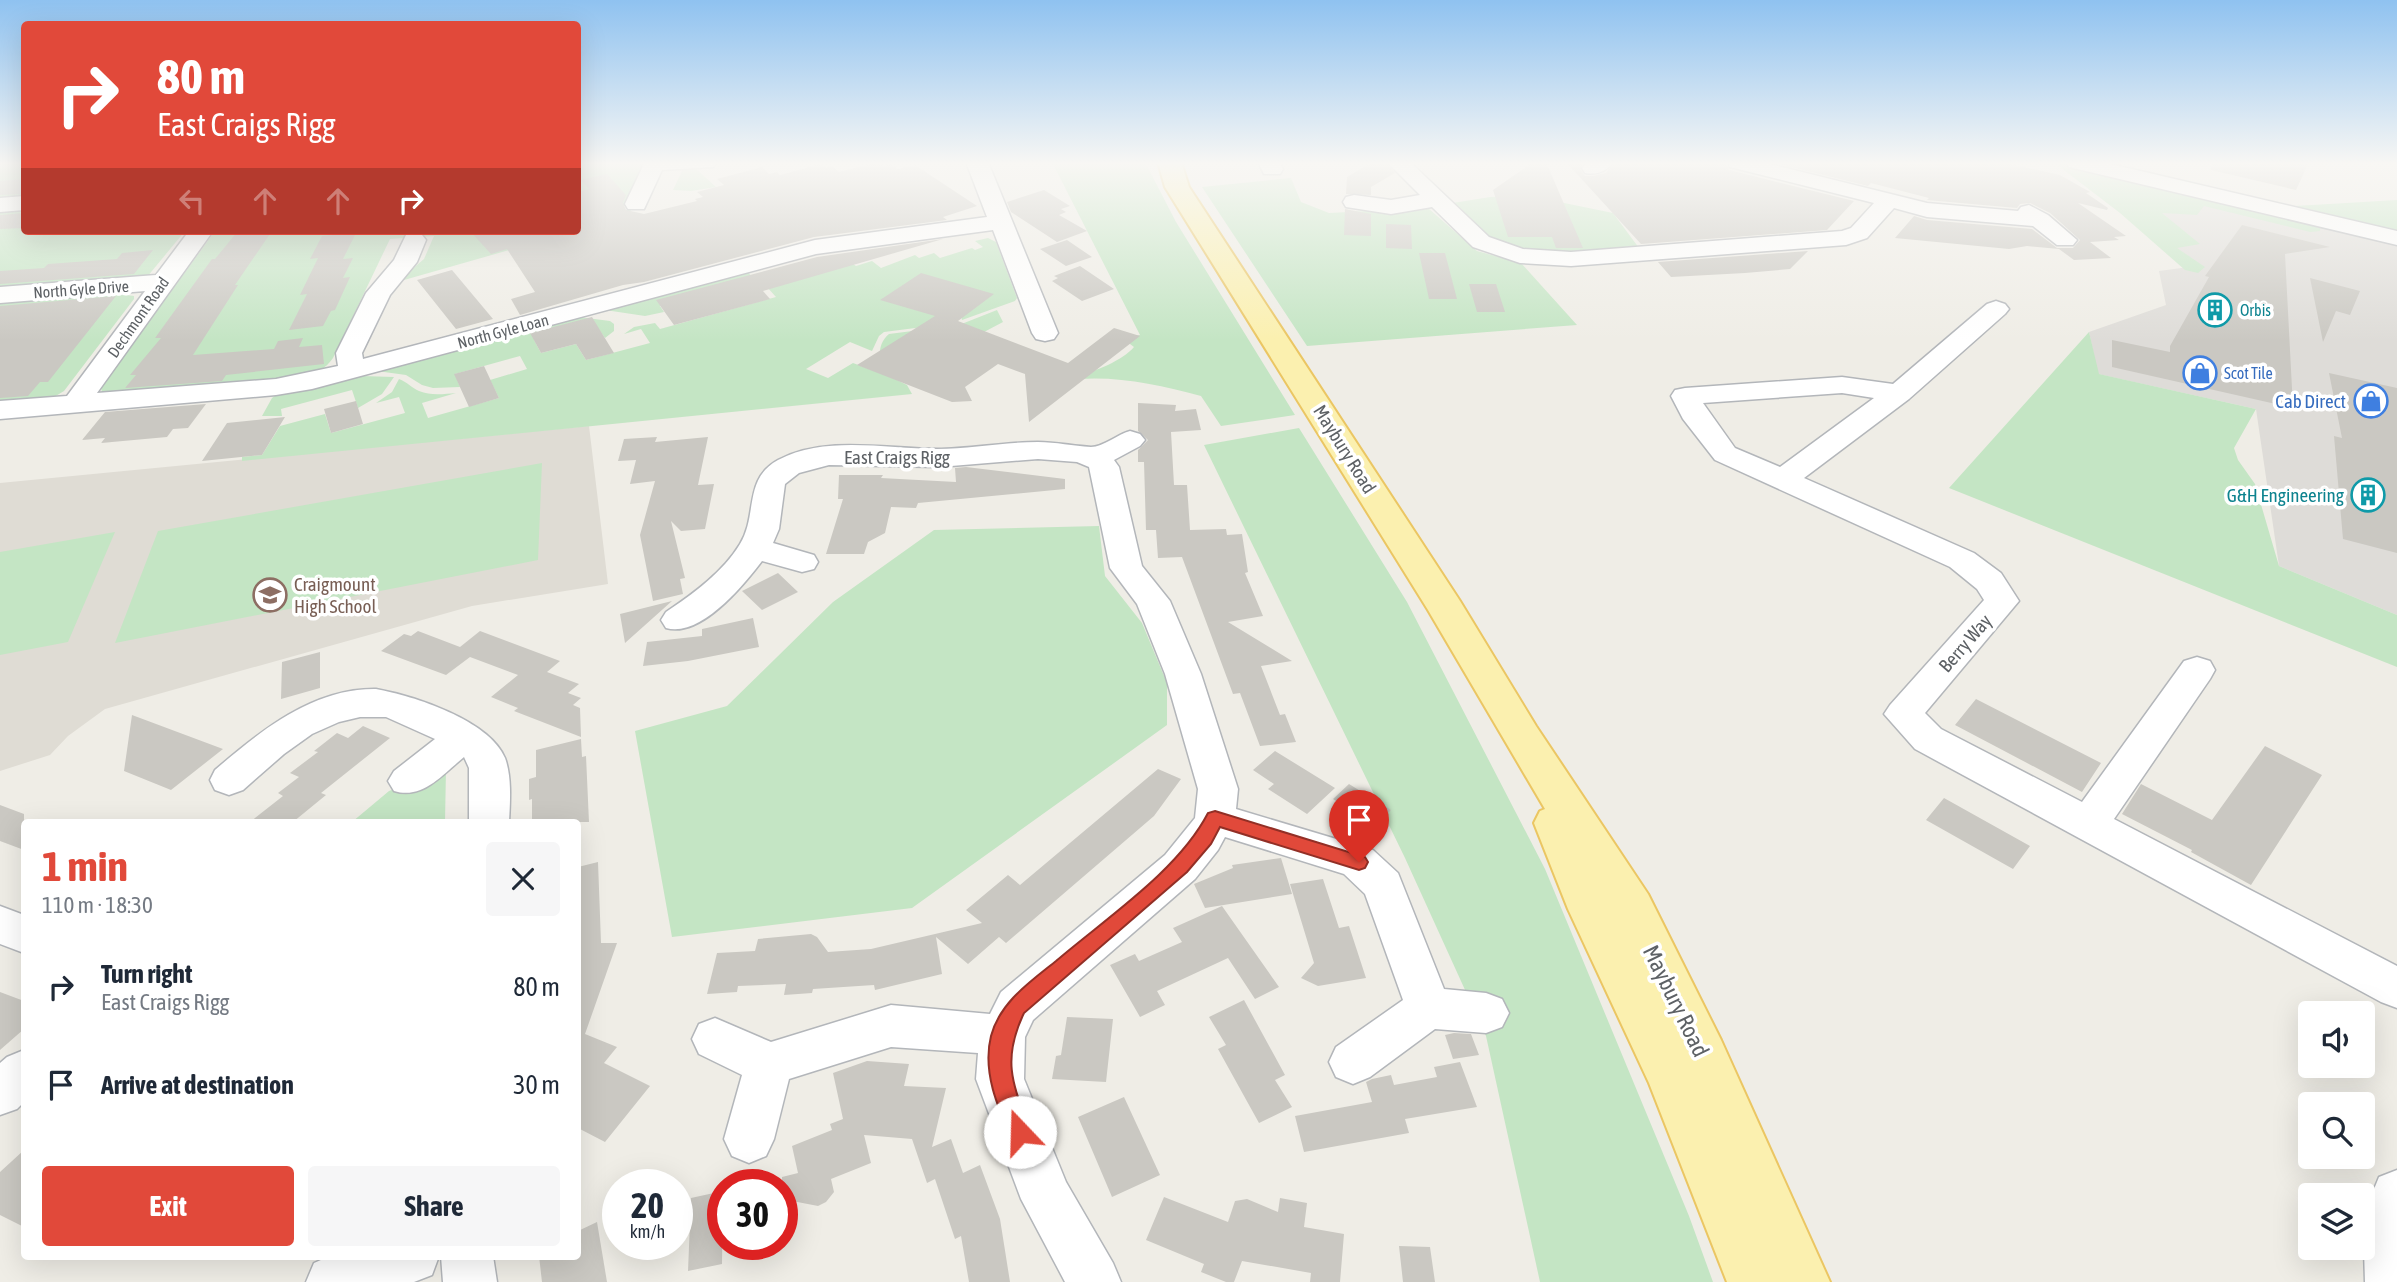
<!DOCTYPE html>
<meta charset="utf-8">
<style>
:root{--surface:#fff;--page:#f6f6f7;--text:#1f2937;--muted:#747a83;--accent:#e1493a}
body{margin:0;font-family:"Asap Condensed",sans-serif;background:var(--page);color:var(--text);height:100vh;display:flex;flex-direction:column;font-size:26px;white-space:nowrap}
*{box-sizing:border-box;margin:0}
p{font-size:23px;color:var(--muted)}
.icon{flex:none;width:38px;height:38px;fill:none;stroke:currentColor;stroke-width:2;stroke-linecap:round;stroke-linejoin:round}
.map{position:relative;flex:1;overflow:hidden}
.drawer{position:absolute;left:21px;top:819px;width:560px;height:441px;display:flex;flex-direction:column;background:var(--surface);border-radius:7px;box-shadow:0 7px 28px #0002}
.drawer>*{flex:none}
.banner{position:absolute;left:21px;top:21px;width:560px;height:214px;border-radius:7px;box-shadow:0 7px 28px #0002;background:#e1493a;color:#fff;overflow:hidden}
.tools{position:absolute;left:2298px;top:1001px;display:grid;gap:14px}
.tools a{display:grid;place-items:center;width:77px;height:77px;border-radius:7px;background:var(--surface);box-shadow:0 7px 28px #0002;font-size:35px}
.speed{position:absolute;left:602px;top:1169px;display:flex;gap:14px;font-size:35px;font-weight:700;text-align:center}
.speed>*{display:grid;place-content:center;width:91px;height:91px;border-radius:50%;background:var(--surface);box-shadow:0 7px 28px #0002;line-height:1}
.speed small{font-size:18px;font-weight:400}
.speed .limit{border:10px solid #d22;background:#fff;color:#111}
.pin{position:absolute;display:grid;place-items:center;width:60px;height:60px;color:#fff;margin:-72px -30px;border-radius:50% 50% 50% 0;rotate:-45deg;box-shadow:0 0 7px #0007}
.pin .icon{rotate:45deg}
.me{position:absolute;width:77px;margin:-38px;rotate:339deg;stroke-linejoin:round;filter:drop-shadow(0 0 5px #0008)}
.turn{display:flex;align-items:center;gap:24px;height:147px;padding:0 21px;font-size:32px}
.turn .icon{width:91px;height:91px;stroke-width:2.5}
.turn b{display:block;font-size:49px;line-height:60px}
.lanes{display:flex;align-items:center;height:66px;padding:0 21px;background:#0003;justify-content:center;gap:35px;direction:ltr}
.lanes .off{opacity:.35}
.round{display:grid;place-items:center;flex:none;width:74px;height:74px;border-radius:7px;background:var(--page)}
.headline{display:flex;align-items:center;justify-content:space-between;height:119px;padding:0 21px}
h1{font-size:42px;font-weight:700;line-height:52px;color:var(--accent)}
.action{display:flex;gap:14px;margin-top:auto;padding:14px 21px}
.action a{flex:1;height:80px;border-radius:7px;background:var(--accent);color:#fff;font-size:28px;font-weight:700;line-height:80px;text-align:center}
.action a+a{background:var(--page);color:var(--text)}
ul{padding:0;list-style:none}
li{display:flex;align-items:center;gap:21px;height:98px;padding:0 21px}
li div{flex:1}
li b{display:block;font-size:26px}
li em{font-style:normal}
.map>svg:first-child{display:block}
</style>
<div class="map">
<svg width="2397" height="1282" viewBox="0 0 2397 1282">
<rect width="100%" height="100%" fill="#efede6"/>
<path fill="#dedcd8" d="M2056,162L2397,245V615L2279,566L2256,409L2098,374L2089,332L2166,305L2159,271L2189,267Z"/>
<path fill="#dfdcd4" d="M589,426L608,584L472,606L105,709L68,736L50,755L0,771V483Z"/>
<path fill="#c4e5c4" d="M0,162H24V200L0,202Z
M578,162H646L622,210H631L629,214L578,230Z
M1052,162H1145L1176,222L1295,415L1221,426L1201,396C1160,385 1120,376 1078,379L1076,376C1095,372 1123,360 1134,347L1122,338L1140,335Z
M2056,164H2073L2320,228V231L2310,232L2204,206L2197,215L2162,213L2200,244L2177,248L2205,267L2198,273L2185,270L2120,213Z
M684,167H694L716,187L691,191L673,190Z
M1291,178L1301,202L1329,213L1428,208L1477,251L1521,263L1577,325L1307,346L1202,187Z
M1530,196L1613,213L1639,248C1603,251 1523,262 1493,241C1478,231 1466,215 1453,203L1490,197Z
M2397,200V235L2309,214L2295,206Z
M24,210V231H185L147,277L0,291V212Z
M215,231H576L397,282L424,259L434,236L390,239L333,358C325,370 315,373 302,377L106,394L102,392L101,388Z
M988,238L996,242L1017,298L1015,301L962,320L961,313L939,325L884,332L879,336L872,351L850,342L806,369L828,378L853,363L882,374C880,359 876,345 889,334L959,325L997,310L1003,322L895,379L907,385L912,394L242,461V457L262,455L280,426L325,414L331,433L405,413L399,397L376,403L392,392L399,379C407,382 412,388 419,391C431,396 444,394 456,393L422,403L428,418L499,398L490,380L527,369L520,356L455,374L460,387L433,388L422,385L406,375L377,371L579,317L610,321L614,324V331L605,338L595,324L534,340L541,353L576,344L586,360L650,343L641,329L624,334L634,327L655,323L660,329L776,297L758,277L853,264L856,266L872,261L881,268L915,255L919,258L934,253L940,258L972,248L975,250L983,247L975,241Z
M748,272L754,280L660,306L664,312L645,316L605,310Z
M118,294L134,296V299L64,391L54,397L0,404V303Z
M2089,332L2099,374L2256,409L2234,448L2238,460L2255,484L2279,566L2397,615V667L1949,488Z
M362,376L394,377L382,394L358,408L352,390L281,409L282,416H262L272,398L276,395Z
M1299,428L1407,602L1545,869L1689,1216L1713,1282H1540L1486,1036L1405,858L1204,445Z
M542,463L538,560L115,643L158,531Z
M1099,526L1105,576L1142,623L1167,683V725L912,908L672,937L635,731L727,706L833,602L934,530Z
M115,532L68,642L0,655V552Z
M446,769L445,822H352L389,791Z"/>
<path fill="#cac8c2" d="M878,162L883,166L891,164L898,169L915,165L977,206L943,217L947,220L814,237L644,282L623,285L520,315L511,299L535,292L507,249L491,254L470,231H578V192L589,189L581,180L607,174L626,195L623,203L626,210L644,214L697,201L695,199L703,197L697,192L724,185L717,179L762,167L769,174L777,172L780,175L821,164L826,168L832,166L839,172Z
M1372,162H1385L1395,173L1371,187V195L1346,194L1347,177Z
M1533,162H1546L1583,248H1556L1552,237H1508L1493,190Z
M1566,162H1585L1580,169L1585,176H1593L1606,173L1615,162H1726L1729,170L1854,201L1827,230L1641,244Z
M1771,162H2002L2060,175L2090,192L2086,193L2108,208L2107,210L2078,203L2126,236L2114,237L2119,240L2090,242L2111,258L2074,260L2059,249L2027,246L2009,249L1895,238L1914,216L1927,220L2032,229L2057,248H2073L2080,240L2050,213L2030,203L2020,204L2017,208L1927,200L1929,198L1871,183L1868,186Z
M2212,162H2309L2296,190L2211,170Z
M24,179V194L0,195V181Z
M1044,190L1070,206L1061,209L1066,212L1059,215L1087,231L1057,242L1011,212L1007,202Z
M1345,209L1371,214V236L1344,235Z
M24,213V228L0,229V215Z
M1386,224L1411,225L1412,249L1386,248Z
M2242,225L2330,247L2285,254L2293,408L2112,367V340L2170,352V346L2209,277L2205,276Z
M238,231H272L235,285H238L193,355L274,349L278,341L303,338L299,347L322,345L324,364L226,375L222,381L125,388L136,375H130L161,338H155L212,259H215Z
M335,231H357L343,259L353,258L343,278L350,277L335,310L331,311L323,326L289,330L307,294L300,295L318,258L310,259L322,236L333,235Z
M943,239L763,291L770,299L674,325L656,300L817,257Z
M1067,240L1092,257L1066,266L1040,249Z
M153,250L134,274L0,284V271L44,268L48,264L117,259L122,253Z
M1808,251L1790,269L1745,273L1671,277L1658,262Z
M1419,253H1445L1457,299H1429Z
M1080,266L1114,289L1082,301L1052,281L1058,278L1054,276Z
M452,270L493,319L456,329L417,280Z
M921,273L994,294L958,321L1068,363L1114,328L1140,336L1029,422L1025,374L998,364L965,387L972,401L952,402L857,365L935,316L880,300Z
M2310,278L2360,291L2350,315L2336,311L2323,342Z
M1469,284H1496L1505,312H1477Z
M116,296L48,382H40L28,396L0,398V306Z
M592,317L614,353L586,360L576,344L541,353L530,333Z
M484,366L499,398L469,407L454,374Z
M2329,373L2397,388V553L2343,539L2334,436L2342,438Z
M356,401L363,424L331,433L324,409Z
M1138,403L1176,405L1175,411L1196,409L1201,430L1171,432L1174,485H1187L1190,530L1226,529L1227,535L1242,534L1248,572L1245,573L1263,616L1228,622L1292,661L1261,666L1280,715L1285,714L1296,742L1260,746L1240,693L1233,694L1182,557L1158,558L1156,530H1146L1144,462H1138V450L1148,440L1138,431Z
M206,404L188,428L173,429L167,437L101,443L105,438L82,440L105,412Z
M285,417L262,455L202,461L227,423Z
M657,437L655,442L708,437L698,485L714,484L705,529L681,531L671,521L685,578L680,579L683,594L653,601L640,535L655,481L630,484L636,460L618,461L624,439Z
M966,467L1065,479V489L918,503L916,508L891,507L885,533L868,542L864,554H826L843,499H838L839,475H883L881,478L956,482L955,468Z
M778,573L798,592L762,610L742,591Z
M672,601L625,643L620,614Z
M753,618L759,647L688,661L643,666L647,642L702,636V629Z
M418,631L460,647L480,631L560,661L547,672L579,684L568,693L581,698L573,705L580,708L581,737L514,711L518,708L491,697L518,675L470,657L446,675L381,651L404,634L411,636Z
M320,652V688L281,699L282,662Z
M1976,699L2101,763L2082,792L1955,725Z
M132,715L223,749L171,790L124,771Z
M363,726L390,738L321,793L326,795L293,822H250L283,796L278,793L299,777L290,773L318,752L314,751L337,733L348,738Z
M581,739L582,757L586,756L589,822H532V799L529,800V779L536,777V750Z
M2265,746L2322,775L2251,885L2191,852L2192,850L2122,814L2141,784L2212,820Z
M1275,751L1335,788L1307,814L1268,789L1274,784L1253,770Z
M1158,769L1181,779L1154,816L1006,943L999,937L968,964L936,937L942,974L875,990L874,985L813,989L812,993L784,995L786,984L738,986L737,992L707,994L717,953L755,951L758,939L811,934L817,937L828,952L871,949L982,923L966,910L1008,875L1020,885Z
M1349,784L1391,810L1375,826L1333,799Z
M1944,798L2030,846L2013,869L1926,820Z
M0,805L24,814V850L0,841Z
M1281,858L1292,894L1205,908L1194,884L1233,868L1232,865Z
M598,862L601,943H617L585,1034L617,1047L604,1063L650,1086L605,1142L578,1128V867Z
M1323,879L1339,928L1349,926L1366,978L1318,986L1301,978L1314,963L1290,884Z
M1222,906L1279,987L1255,999L1228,958L1157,991L1165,1005L1140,1017L1110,965L1135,954L1139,961L1182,942L1173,928Z
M0,992L24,1001V1029L0,1050Z
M1244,1000L1285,1075L1275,1080L1292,1107L1259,1123L1218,1049L1226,1045L1209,1017Z
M1067,1017L1113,1019L1106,1082L1052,1079L1056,1056L1061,1055Z
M1454,1033L1471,1034L1479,1055L1453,1059L1445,1035Z
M867,1061L909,1064L904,1086L946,1088L932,1147L951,1139L963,1173L980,1165L1000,1219L1010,1282H969L961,1236L955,1239L935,1179L927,1183L912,1139L864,1135L871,1163L831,1179L834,1192L826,1202L818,1206L782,1199V1177L798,1173L792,1146L832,1130L830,1124L843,1119L833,1073Z
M1460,1062L1477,1107L1405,1119L1409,1133L1304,1152L1295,1116L1372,1102L1366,1082L1372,1079L1391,1075L1394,1085L1437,1077L1434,1067Z
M1124,1097L1160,1175L1112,1197L1078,1117Z
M24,1150V1227L0,1215V1172Z
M723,1191L722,1264L688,1271L691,1198Z
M1164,1197L1228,1222L1235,1201L1247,1199L1278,1212L1280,1198L1307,1203L1304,1227L1344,1234L1340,1282H1310L1311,1273L1242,1261L1234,1282H1226L1201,1272L1204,1264L1146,1240Z
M597,1222L607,1282H542L539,1256H578V1231Z
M1399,1246L1430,1247L1435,1282H1403Z"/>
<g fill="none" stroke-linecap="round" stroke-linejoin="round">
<defs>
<path id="minor" d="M645,162H716L713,167L662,170L644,209H628L625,204Z
M966,162H988L1058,333L1054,339L1045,341L1036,339L1032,333L993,230L816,254L312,389L276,395L0,419V401L67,396L145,291L0,303V287L156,275L189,231H213L97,393L276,379L338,366L336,353L366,293L394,260L406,235H422L426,240L417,262L390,295L362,353L363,359L815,240L987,217Z
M1258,162H1279L1283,169L1280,174H1264Z
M1387,162H1410L1489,237L1523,249L1571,252L1842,231L1851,228L1874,203L1730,167L1728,162H1762L1927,203L2018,211L2021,207L2029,205L2048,215L2077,240L2073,245H2057L2033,226L1927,217L1894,208L1867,238L1846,245L1571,266L1520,263L1473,247L1432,207L1391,214L1346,207L1343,202L1346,197L1354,195L1391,200L1420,195Z
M1588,162H1613C1606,172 1597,175 1585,173L1582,168Z
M2066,162H2102L2397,231V245L2069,167Z
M24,196V210L0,212V198Z
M1996,301L2005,304L2009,309L2005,314L1909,399L1804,478L1974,553L2001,573L2019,601L1925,713L1941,729L2082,802L2184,661L2197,657L2210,661L2215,670L2210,679L2114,819L2397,966V1008L2381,1002L1915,749L1884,714L1890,705L1984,600L1977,589L1950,567L1715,460L1683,419L1671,396L1675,390L1685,388L1842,377L1893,384L1987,304ZM1842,393L1874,398L1780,467L1735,448L1703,403Z
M1130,431L1140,434L1145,440L1140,446L1114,460L1119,467L1142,566L1170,601L1201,674L1238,789L1236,809L1373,850L1398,873L1444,989L1486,993L1502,999L1509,1013L1502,1027L1486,1033L1435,1029L1370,1077L1353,1084L1336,1077L1329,1062L1336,1047L1403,1000L1365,894L1344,874L1225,837L1218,850L1195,879L1033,1020L1025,1037L1024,1079L1066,1182L1113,1263L1121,1282H1065L1021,1199L976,1079L978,1053L891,1047L789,1079L774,1139L766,1156L749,1163L732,1156L724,1139L742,1075L699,1054L692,1039L699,1024L715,1018L771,1042L891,1005L990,1014L1001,992L1165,855L1195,818L1198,789L1165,674L1137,604L1110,568L1089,467L1077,462L1038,459L939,467L829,465L799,473L785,484L779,529L773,543L814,555L818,562L814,569L802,572L762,561C743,586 700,638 666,628L661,620L666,612C693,594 723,572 740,544C758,515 743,479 778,460C826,435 886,449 937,449C970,449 1004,442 1038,442C1056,442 1073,446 1091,447C1103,447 1118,434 1130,431Z
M376,689C414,696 489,720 505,758C512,777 510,803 509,822H469V768L464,757C443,774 423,800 394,791L388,781L394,771L435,739L386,717H360L339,722L312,734L284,754L243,790L229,795L215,790L210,780L215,770C260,731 313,688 376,689Z
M0,906L24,915V953L0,944Z
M24,1050V1102L17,1109L0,1115V1063L7,1057Z
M2397,1170V1282H2365L2363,1216L2379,1177Z
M330,1256H439L432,1275L414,1282H306L314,1263Z
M441,1256H493L497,1282H443Z"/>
<path id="major" d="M1158,162H1181L1189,187L1460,601L1536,726L1648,894L1721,1040L1830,1282H1727L1649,1083L1568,909L1534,823L1540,811L1545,809L1428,610L1165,187Z"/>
</defs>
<use href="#minor" stroke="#b3b6ba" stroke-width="3"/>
<use href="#major" stroke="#ebc663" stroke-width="4"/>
<use href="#minor" fill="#fff" fill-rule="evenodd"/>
<use href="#major" fill="#fbf0af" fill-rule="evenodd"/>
</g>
<linearGradient id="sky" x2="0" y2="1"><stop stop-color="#8fc2f0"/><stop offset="0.48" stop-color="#f8f7f4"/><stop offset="1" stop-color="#f8f7f4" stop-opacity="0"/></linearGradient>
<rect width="2397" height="341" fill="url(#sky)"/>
<path fill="#e1493a" stroke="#922f26" stroke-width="2" d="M1215,811L1365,857L1368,862L1365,868L1359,870L1220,827L1211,844L1187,872L1024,1013C1001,1061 1013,1085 1031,1132L1028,1139L1020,1142L1012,1139C998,1108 982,1072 991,1036C1000,1002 1030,982 1056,961C1106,918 1178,871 1208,813Z"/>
<defs>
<symbol id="building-ring" viewBox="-11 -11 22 22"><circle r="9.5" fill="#fff" stroke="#0f9aa8" stroke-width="1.5"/><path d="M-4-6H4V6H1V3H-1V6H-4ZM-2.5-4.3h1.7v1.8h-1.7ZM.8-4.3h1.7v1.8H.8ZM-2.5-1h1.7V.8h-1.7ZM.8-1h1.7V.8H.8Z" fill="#0f9aa8"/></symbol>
<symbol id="shop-ring" viewBox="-11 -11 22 22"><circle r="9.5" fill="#fff" stroke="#3f7fe0" stroke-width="1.5"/><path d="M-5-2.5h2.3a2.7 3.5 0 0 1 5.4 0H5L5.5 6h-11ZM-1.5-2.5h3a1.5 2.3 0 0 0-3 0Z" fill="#3f7fe0"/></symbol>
<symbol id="school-ring" viewBox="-11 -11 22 22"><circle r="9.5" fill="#fff" stroke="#8d6e63" stroke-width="1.5"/><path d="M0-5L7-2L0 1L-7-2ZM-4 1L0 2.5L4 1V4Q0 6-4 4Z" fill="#8d6e63"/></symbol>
</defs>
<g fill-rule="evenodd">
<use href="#building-ring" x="2196" y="291" width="38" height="38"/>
<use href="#shop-ring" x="2181" y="354" width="38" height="38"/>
<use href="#shop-ring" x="2352" y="382" width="38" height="38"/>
<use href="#building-ring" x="2349" y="476" width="38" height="38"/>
<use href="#school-ring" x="251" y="576" width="38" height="38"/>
</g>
<g text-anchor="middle" stroke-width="7" stroke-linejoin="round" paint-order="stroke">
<g font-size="16" fill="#5d6165" stroke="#fff">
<text transform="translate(81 289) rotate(-4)" y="6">North Gyle Drive</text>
<text transform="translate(138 317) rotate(-55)" y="6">Dechmont Road</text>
<text transform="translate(503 331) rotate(-15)" y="6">North Gyle Loan</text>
</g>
<g font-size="16" fill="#0d838f" stroke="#fff" text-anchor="start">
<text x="2240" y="316">Orbis</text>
</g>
<g font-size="16" fill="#366cbe" stroke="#fff" text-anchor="start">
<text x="2224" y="379">Scot Tile</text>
</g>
<g font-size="19" fill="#366cbe" stroke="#fff" text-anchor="end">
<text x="2346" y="408">Cab Direct</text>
</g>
<g font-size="19" fill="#5d6165" stroke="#fff">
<text transform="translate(1345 449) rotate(58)" y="7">Maybury Road</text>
<text x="897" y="464">East Craigs Rigg</text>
<text transform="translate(1965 643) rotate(-49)" y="7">Berry Way</text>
</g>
<g font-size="19" fill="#0d838f" stroke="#fff" text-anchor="end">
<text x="2344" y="502">G&amp;H Engineering</text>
</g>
<g font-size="19" fill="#785e54" stroke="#fff" text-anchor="start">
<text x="294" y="591">Craigmount<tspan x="294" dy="22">High School</tspan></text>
</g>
<g font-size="23" fill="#5d6165" stroke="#fff">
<text transform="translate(1676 1001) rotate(64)" y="8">Maybury Road</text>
</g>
</g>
</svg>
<div class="tools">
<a><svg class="icon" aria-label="sound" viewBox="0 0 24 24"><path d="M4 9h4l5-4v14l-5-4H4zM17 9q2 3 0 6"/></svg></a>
<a><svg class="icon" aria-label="search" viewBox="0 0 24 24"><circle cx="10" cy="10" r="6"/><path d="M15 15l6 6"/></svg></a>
<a><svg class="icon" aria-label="layers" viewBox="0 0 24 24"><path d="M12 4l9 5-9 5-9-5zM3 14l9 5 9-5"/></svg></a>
</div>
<div class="speed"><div>20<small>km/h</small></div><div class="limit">30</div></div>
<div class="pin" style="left:1359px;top:862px;background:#d93025"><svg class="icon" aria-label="arrive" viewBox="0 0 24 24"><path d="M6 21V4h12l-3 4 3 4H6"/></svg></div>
<svg class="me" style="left:1020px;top:1132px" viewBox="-20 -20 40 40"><circle r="19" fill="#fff"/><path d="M0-13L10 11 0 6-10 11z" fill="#e1493a"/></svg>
<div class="banner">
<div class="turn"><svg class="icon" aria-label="right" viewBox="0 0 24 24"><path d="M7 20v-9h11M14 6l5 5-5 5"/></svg><div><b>80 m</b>East Craigs Rigg</div></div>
<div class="lanes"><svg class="icon off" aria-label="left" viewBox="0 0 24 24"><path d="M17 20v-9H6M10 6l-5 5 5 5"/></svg><svg class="icon off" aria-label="ahead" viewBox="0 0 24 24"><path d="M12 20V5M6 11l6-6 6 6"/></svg><svg class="icon off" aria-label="ahead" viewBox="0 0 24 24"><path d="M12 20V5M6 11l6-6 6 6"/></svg><svg class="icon" aria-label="right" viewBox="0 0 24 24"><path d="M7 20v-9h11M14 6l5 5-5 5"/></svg></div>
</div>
<section class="drawer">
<div class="headline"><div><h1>1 min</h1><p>110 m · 18:30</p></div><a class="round"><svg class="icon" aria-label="close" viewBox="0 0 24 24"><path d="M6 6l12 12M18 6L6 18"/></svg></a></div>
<ul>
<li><svg class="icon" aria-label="right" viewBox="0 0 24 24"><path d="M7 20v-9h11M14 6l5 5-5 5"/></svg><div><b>Turn right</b><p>East Craigs Rigg</p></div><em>80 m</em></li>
<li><svg class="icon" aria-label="arrive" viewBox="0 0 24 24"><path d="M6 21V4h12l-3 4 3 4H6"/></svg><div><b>Arrive at destination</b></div><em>30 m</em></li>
</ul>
<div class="action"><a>Exit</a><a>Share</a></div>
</section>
</div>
